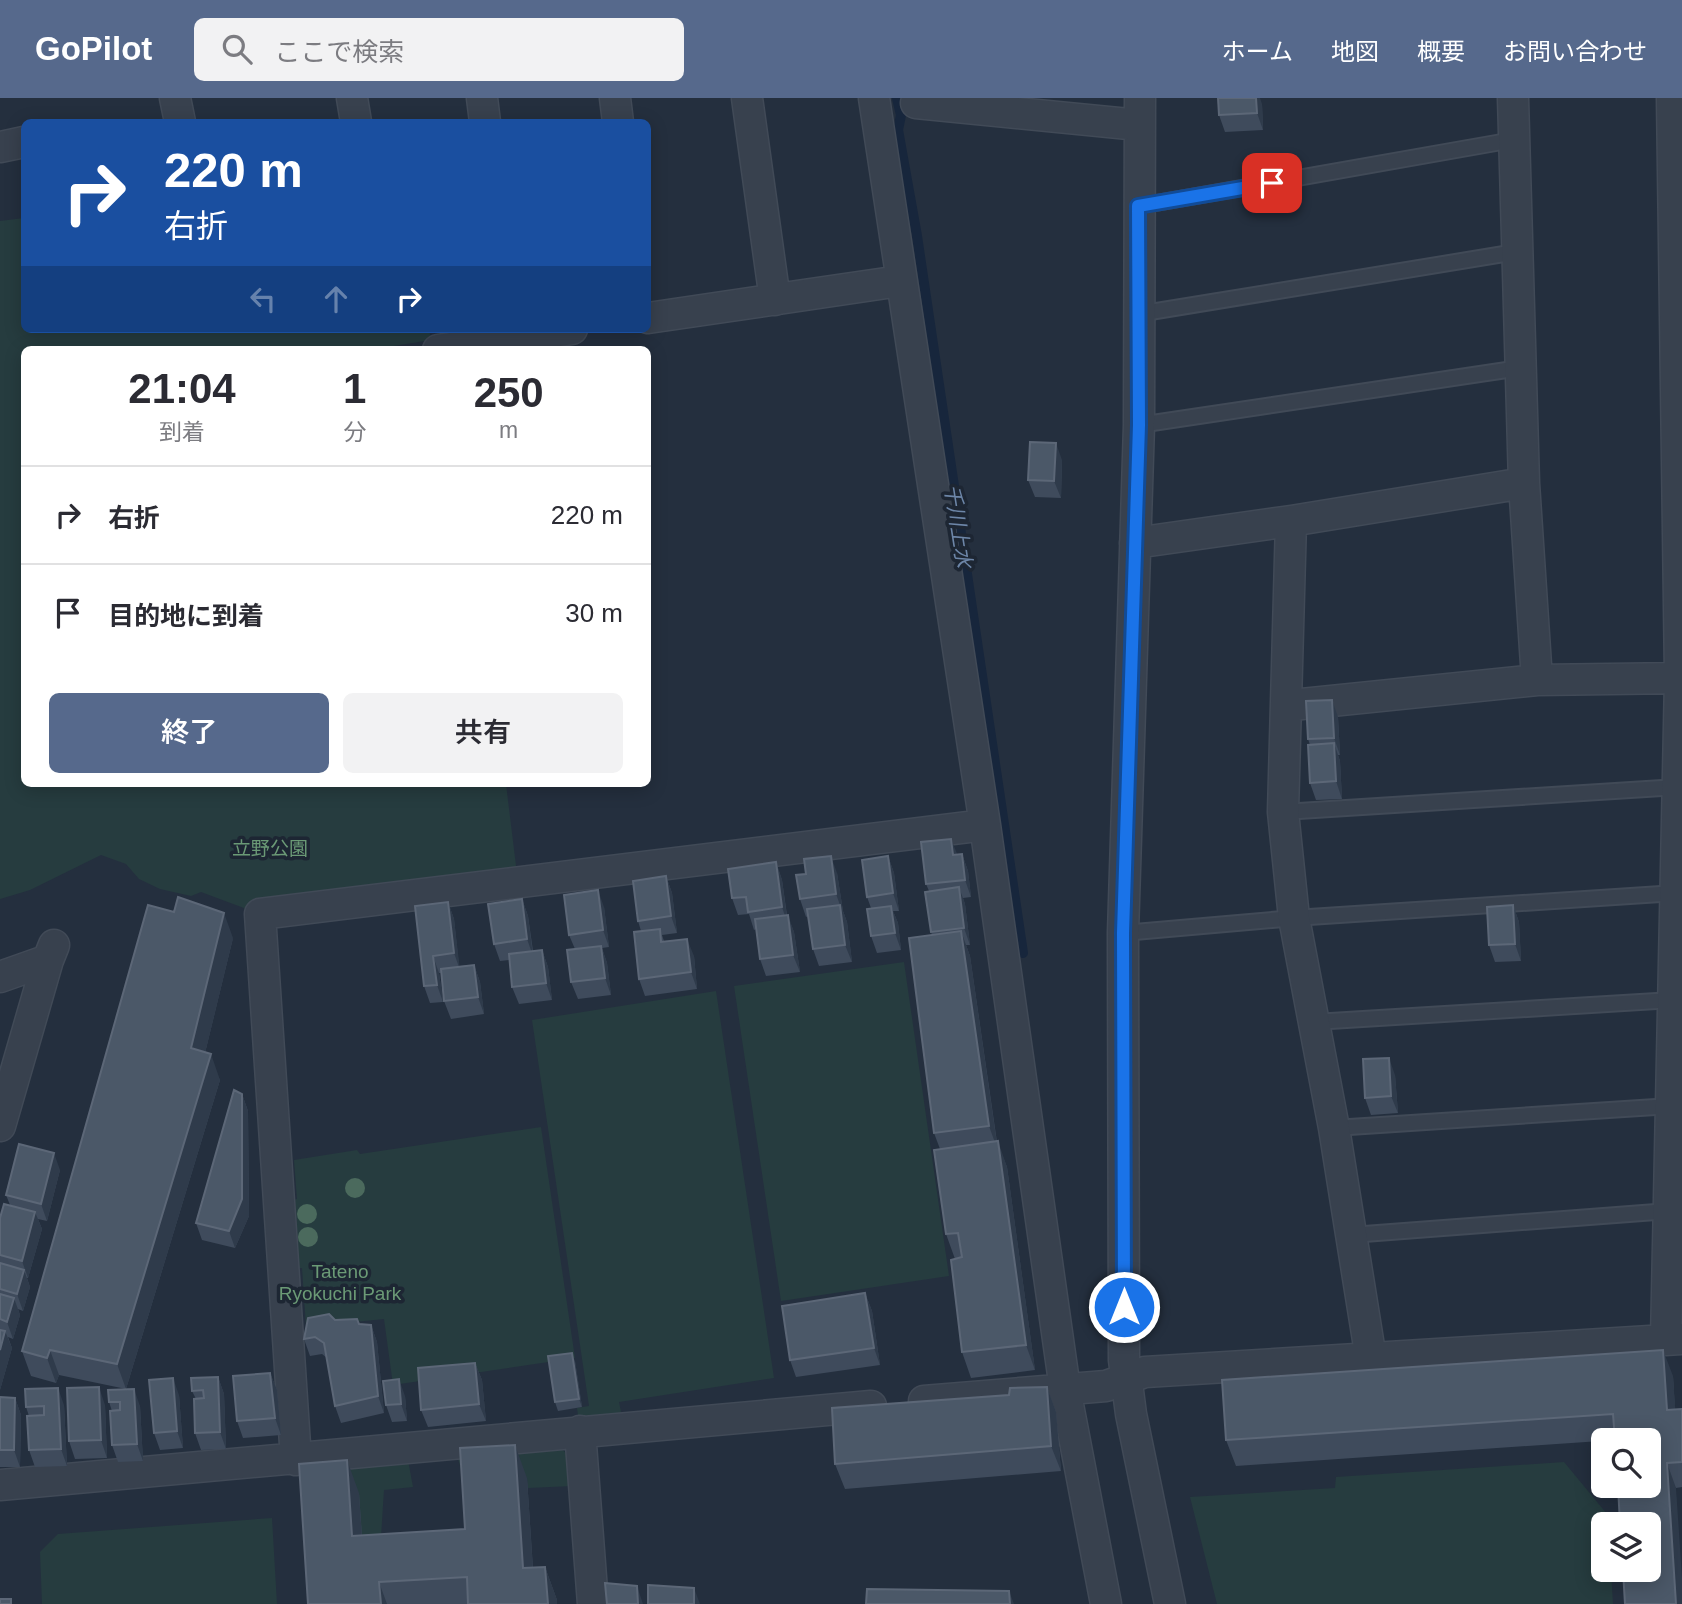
<!DOCTYPE html>
<html lang="ja">
<meta charset="utf-8">
<style>
:root{--surface:#fff;--page:#f2f2f3;--text:#2b2b33;--muted:#7c7c81;--line:#e1e1e2;--accent:#56698c}
body{margin:0;font-family:Helvetica,"Noto Sans JP",sans-serif;background:var(--page);color:var(--text);height:100vh;display:flex;flex-direction:column;font-size:26px;white-space:nowrap}
*{box-sizing:border-box;margin:0}
p{font-size:23px;color:var(--muted)}
.icon{flex:none;width:38px;height:38px;fill:none;stroke:currentColor;stroke-width:2;stroke-linecap:round;stroke-linejoin:round}
.map{position:relative;flex:1;overflow:hidden}
.sheet{position:absolute;left:21px;top:248px;width:630px;height:441px;display:flex;flex-direction:column;background:var(--surface);border-radius:10px;box-shadow:0 4px 18px #0003}
.sheet>*{flex:none}
.guide{position:absolute;left:21px;top:21px;width:630px;height:214px;border-radius:10px;box-shadow:0 4px 18px #0003;background:#1a4fa0;color:#fff;overflow:hidden}
.controls{position:absolute;left:1591px;top:1330px;display:grid;gap:14px}
.controls a{display:grid;place-items:center;width:70px;height:70px;border-radius:10px;background:var(--surface);box-shadow:0 4px 18px #0003;font-size:35px}
.pin{position:absolute;display:grid;place-items:center;width:60px;height:60px;color:#fff;margin:-30px;border-radius:14px;box-shadow:0 4px 10px #0006}
.me{position:absolute;width:77px;margin:-38px;rotate:0deg;stroke-linejoin:round;filter:drop-shadow(0 0 5px #0008)}
.turn{display:flex;align-items:center;gap:24px;height:147px;padding:0 28px;font-size:32px}
.turn .icon{width:91px;height:91px;stroke-width:2.5}
.turn b{display:block;font-size:49px;line-height:60px}
.lanes{display:flex;align-items:center;height:66px;padding:0 28px;background:#0003;justify-content:center;gap:35px;direction:ltr}
.lanes .off{opacity:.35}
.eta{display:flex;justify-content:space-evenly;align-items:center;height:119px;text-align:center}
.eta b{font-size:42px;font-weight:600;line-height:49px}
.primary-button{display:flex;gap:14px;margin-top:auto;padding:14px 28px}
.primary-button a{flex:1;height:80px;border-radius:10px;background:var(--accent);color:#fff;font-size:28px;font-weight:600;line-height:80px;text-align:center}
.primary-button a+a{background:var(--page);color:var(--text)}
ul{padding:0;list-style:none}
li{display:flex;align-items:center;gap:21px;height:98px;padding:0 28px;border-top:2px solid var(--line)}
li div{flex:1}
li b{display:block;font-size:26px}
li em{font-style:normal}
header{display:flex;align-items:center;gap:42px;box-sizing:border-box;height:98px;padding:0 35px;background:var(--accent);color:#fff}
header strong{font-size:33px}
nav{display:flex;gap:38px;margin-inline-start:auto;font-size:24px}
.search{width:490px;height:63px;background:var(--page);display:flex;align-items:center;gap:18px;box-sizing:border-box;padding:0 24px;border-radius:10px;color:var(--muted);font-size:26px}
.map>svg:first-child{display:block}
</style>
<header>
<strong>GoPilot</strong>
<div class="search"><svg class="icon" aria-label="search" viewBox="0 0 24 24"><circle cx="10" cy="10" r="6"/><path d="M15 15l6 6"/></svg>ここで検索</div>
<nav><a>ホーム</a><a>地図</a><a>概要</a><a>お問い合わせ</a></nav>
</header>
<div class="map">
<svg width="1682" height="1506" viewBox="0 0 1682 1506">
<rect width="100%" height="100%" fill="#242f3e"/>
<path fill="#263c3f" d="M24,120V231H429L431,242L369,252H24V686H506L518,784L260,816L201,794L191,798L160,791L139,781L126,766L101,757L30,792L0,801V123Z
M904,864L949,1178L781,1203L734,888Z
M716,893L774,1280L619,1304L624,1329L580,1333L577,1310L589,1308L532,922Z
M541,1029L575,1260L393,1287L384,1221L306,1229L302,1170H296L292,1102L297,1101L294,1062L357,1052L360,1056Z
M560,1350L571,1359L573,1388L528,1390L527,1380L463,1377L457,1358Z
M408,1362L413,1389L384,1392L379,1470L308,1371Z
M1564,1364L1607,1416L1608,1426H1603V1472H1611L1613,1506H1217L1190,1399L1335,1390L1336,1379Z
M272,1420L277,1506H42L40,1454L58,1436Z"/>
<g fill="none" stroke-linecap="round" stroke-linejoin="round">
<path stroke="#17263c" stroke-width="10" d="M897,0L901,17L898,32L917,138L1023,855"/>
<defs>
<path id="service" d="M1139,108L1513,42
M1138,216L1516,154
M1139,327L1520,270
M1283,714L1678,689
M1123,835L1294,820L1676,795
M1314,924L1673,902
M1334,1030L1671,1008
M1351,1137L1669,1113"/>
<path id="minor" d="M175,0L180,24
M352,0L356,24
M482,0L485,24
M615,0L618,24
M747,0L775,202
M874,0L985,727L1065,1291L1106,1506
M1140,0L1139,327L1123,835L1124,1262L1131,1316L1170,1506
M1513,0L1524,385L1537,582
M916,5L1139,27
M0,49L24,44
M648,220L900,183
M438,252L572,231
M1291,423L1283,714L1294,820L1334,1030L1371,1261
M1135,445L1291,423L1524,385
M1292,607L1537,582L1682,580
M0,879L48,862
M0,1028L48,862L54,847
M1666,1242L1680,580L1672,0
M924,1303L1106,1288L1145,1274L1682,1241
M580,1333L593,1506
M296,1362L260,816L985,727
M0,1387C290,1363 580,1333 871,1308"/>
</defs>
<use href="#service" stroke="#414a57" stroke-width="18"/>
<use href="#minor" stroke="#414a57" stroke-width="33"/>
<use href="#service" stroke="#38414e" stroke-width="14"/>
<use href="#minor" stroke="#38414e" stroke-width="30"/>
</g>
<g fill="#4b6a5d">
<circle cx="355" cy="1090" r="10"/>
<circle cx="307" cy="1116" r="10"/>
<circle cx="308" cy="1139" r="10"/>
</g>
<path fill="#3f4b5c" d="M1262,6L1263,32L1225,34L1219,17Z
M1062,362L1061,400L1035,399L1028,382Z
M1338,619L1340,657H1338L1340,663L1342,701L1316,702L1310,685V647L1308,641Z
M957,756H962L968,773L971,799L963,800L965,806L970,847H966L970,858L997,1044L1007,1069L1035,1272L971,1280L962,1254L955,1161L946,1136L940,1051L934,1035L932,837L931,834L929,793L926,786Z
M888,758L894,775L899,813H893L898,825L901,852L877,855L871,838V810L867,799Z
M776,764L782,782L787,817L794,834L800,874L766,878L760,861L756,831L754,832L749,816L738,817L732,800Z
M837,775L843,813L847,824L852,864L819,868L813,851L808,818L806,819L800,801Z
M666,778L672,795L677,835L662,837L664,843L694,858L697,891L645,898L639,881L641,833L638,823Z
M522,801L528,818L533,853L542,852L548,869L552,902L519,906L512,889L509,862L500,863L494,846Z
M448,804L454,821L459,868L474,867L480,884L484,916L451,921L444,903L441,875H439L443,904L430,905L424,888Z
M1513,807L1519,824L1521,863L1495,864L1489,847Z
M604,809L609,849L602,850L607,865L611,897L578,901L571,884L575,851L569,837Z
M233,840L205,955L220,982L126,1291L59,1277L56,1285L31,1278L22,1253Z
M1395,977L1398,1015L1371,1017L1365,1000Z
M242,996L248,1013L249,1118L235,1150L202,1142L196,1125Z
M60,1072L47,1123L38,1121L42,1131L28,1180H27L30,1189L23,1213L18,1211L20,1217L13,1241L8,1239L12,1250L0,1292V1120L10,1107L6,1097Z
M865,1195L872,1213L880,1267L796,1279L790,1262Z
M335,1222L371,1227L377,1244L384,1315L341,1325L335,1308L327,1260L322,1256L310,1258L304,1241Z
M575,1263L582,1309L558,1313L555,1304Z
M475,1265L482,1282L486,1323L428,1329L421,1312Z
M270,1275L277,1292L281,1337L243,1340L237,1323Z
M1673,1278L1675,1312L1682,1311V1389L1676,1390L1615,1342L1236,1368L1226,1342Z
M218,1279L224,1296L226,1351L201,1352L195,1335L196,1301L192,1293Z
M1047,1289L1056,1314L1061,1373L845,1391L835,1366L1009,1297Z
M108,1292L140,1308L143,1363L118,1364L112,1347V1313L109,1304Z
M179,1297L183,1350L160,1352L154,1335Z
M405,1298L407,1323L392,1324L386,1307Z
M0,1299L15,1300L21,1317L20,1369H0Z
M64,1307L67,1368L35,1369L29,1352V1318L26,1309Z
M105,1307L107,1360L75,1361L69,1343Z
M527,1380L533,1470L545,1469L557,1502V1506H308L359,1395L362,1438L465,1431Z"/>
<path fill="#2f3b4b" d="M1256,0H1260L1262,6L1263,32L1257,15Z
M1056,345L1062,362L1061,400L1054,383Z
M1332,602L1338,619L1340,657L1334,640Z
M1334,645L1340,663L1342,701L1336,683Z
M951,741L958,758L953,757Z
M962,756L968,773L971,799L965,782Z
M831,758L837,775L843,813L847,824L852,864L845,847L840,807L836,796Z
M888,758L894,775L899,813L893,795Z
M776,764L782,782L788,827L782,809Z
M666,778L672,795L677,835L671,818Z
M959,789L965,806L970,847L964,830Z
M598,792L604,809L609,849L603,832Z
M522,801L528,818L533,858L527,841Z
M448,804L454,821L460,872L454,855Z
M1513,807L1519,824L1521,863L1515,846Z
M891,808L898,825L901,852L895,835Z
M224,815L233,840L200,976L191,950Z
M788,817L794,834L800,874L793,857Z
M961,833L970,858L998,1053L989,1028Z
M687,841L694,858L697,891L691,874Z
M601,848L607,865L611,897L605,880Z
M542,852L548,869L552,902L546,885Z
M433,858L439,875L443,904L437,887Z
M474,867L480,884L484,916L478,899Z
M211,956L220,982L126,1291L117,1266Z
M1389,960L1395,977L1398,1015L1391,998Z
M242,996L248,1013L249,1118L235,1150L229,1133Z
M998,1043L1007,1069L1035,1272L1026,1247Z
M54,1055L60,1072L47,1123L41,1106Z
M35,1114L42,1131L28,1180L22,1163Z
M24,1172L30,1189L23,1213L17,1196Z
M865,1195L872,1213L880,1267L874,1250Z
M14,1200L20,1217L13,1241L7,1224Z
M371,1227L377,1244L384,1315L378,1298Z
M5,1233L12,1250L0,1292V1252Z
M50,1252L59,1277L56,1285L47,1260Z
M1663,1252L1673,1278L1677,1337L1667,1312Z
M572,1255L575,1263L582,1309L579,1301Z
M475,1265L482,1282L486,1323L479,1306Z
M270,1275L277,1292L281,1337L275,1320Z
M218,1279L224,1296L226,1351L220,1334Z
M173,1280L179,1297L183,1350L177,1333Z
M399,1281L405,1298L407,1323L401,1306Z
M99,1289L105,1307L107,1360L101,1342Z
M1047,1289L1056,1314L1061,1373L1051,1348Z
M58,1290L64,1307L67,1368L61,1351Z
M134,1291L140,1308L143,1363L137,1346Z
M15,1300L21,1317L20,1369L14,1352Z
M515,1347L527,1380L535,1503L523,1470Z
M347,1362L359,1395L364,1471L352,1438Z
M1667,1365L1676,1390L1682,1480V1506H1676Z
M545,1469L557,1502V1506H548Z
M379,1484L387,1506H381Z
M637,1488L643,1506H638Z
M694,1490L700,1506H694Z
M1009,1493L1014,1506H1010Z"/>
<path fill="#4b5868" stroke="#5c6777" stroke-width="2" d="M1218,0H1256L1257,15L1219,17Z
M1030,344L1056,345L1054,383L1028,382Z
M1332,602L1334,640L1308,641L1306,603Z
M1334,645L1336,683L1310,685L1308,647Z
M951,741L953,757L962,756L965,782L926,786L921,744Z
M831,758L836,796L800,801L796,777L806,776L804,761Z
M888,758L893,795L867,799L862,762Z
M776,764L782,809L748,814L746,799L732,800L728,771Z
M666,778L671,818L638,823L633,783Z
M959,789L964,830L931,834L925,794Z
M598,792L603,832L569,837L564,797Z
M178,799L224,815L191,950L211,956L117,1266L50,1252L47,1260L22,1253L148,807L174,814Z
M522,801L527,841L494,846L488,806Z
M448,804L454,855L433,858L437,887L424,888L415,808Z
M840,807L845,847L813,851L807,811Z
M1513,807L1515,846L1489,847L1487,809Z
M891,808L895,835L871,838L867,811Z
M788,817L793,857L760,861L755,821Z
M660,831L661,844L687,841L691,874L639,881L634,834Z
M961,833L989,1028L934,1035L909,840Z
M601,848L605,880L571,884L567,852Z
M542,852L546,885L512,889L509,856Z
M474,867L478,899L444,903L441,871Z
M1389,960L1391,998L1365,1000L1363,961Z
M234,992L242,996V1101L229,1133L196,1125Z
M998,1043L1026,1247L962,1254L951,1162L962,1159L958,1135L946,1136L934,1052Z
M19,1046L54,1055L41,1106L6,1097Z
M4,1106L35,1114L22,1163L0,1157V1120Z
M0,1165L24,1172L17,1196L0,1191Z
M865,1195L874,1250L790,1262L782,1208Z
M0,1196L14,1200L7,1224L0,1221Z
M329,1216L335,1222L357,1221L359,1226L371,1227L378,1298L335,1308L324,1245L315,1239L304,1241L308,1220Z
M0,1232L5,1233L0,1252Z
M1663,1252L1667,1312L1682,1311V1364L1667,1365L1676,1506H1625L1623,1472H1648V1426H1620L1618,1388H1648V1342H1615L1613,1316L1226,1342L1222,1282Z
M572,1255L579,1301L555,1304L548,1258Z
M475,1265L479,1306L421,1312L418,1270Z
M270,1275L275,1320L237,1323L233,1278Z
M218,1279L220,1334L195,1335L194,1301L204,1300L203,1292L192,1293L191,1280Z
M173,1280L177,1333L154,1335L149,1282Z
M399,1281L401,1306L386,1307L383,1283Z
M99,1289L101,1342L69,1343L67,1290Z
M1047,1289L1051,1348L835,1366L832,1310L1009,1297L1010,1290Z
M58,1290L61,1351L29,1352L27,1318L44,1317V1308L26,1309L25,1291Z
M134,1291L137,1346L112,1347L110,1313L120,1312V1304H109L108,1292Z
M0,1299L15,1300L14,1352H0Z
M515,1347L523,1470L545,1469L548,1506H468L467,1479L379,1484L381,1506H308L299,1366L347,1362L352,1438L465,1431L460,1350Z
M605,1485L637,1488L638,1506H607Z
M648,1487L694,1490V1506H648Z
M867,1491L1009,1493L1010,1506H866Z
M0,1501H11V1506H0Z"/>
<g fill="none" stroke-linecap="round" stroke-linejoin="round">
<defs>
<path id="route" d="M1124,1209L1123,835L1139,327L1138,108L1272,85"/>
</defs>
<use href="#route" stroke="#114b97" stroke-width="18"/>
<use href="#route" stroke="#1a73e8" stroke-width="12"/>
</g>
<g text-anchor="middle" stroke-width="7" stroke-linejoin="round" paint-order="stroke">
<g font-size="19" fill="#6b9a76" stroke="#1d2633">
<text x="270" y="757">立野公園</text>
<text x="340" y="1180">Tateno<tspan x="340" dy="22">Ryokuchi Park</tspan></text>
</g>
<g font-size="21" font-style="italic" fill="#6d86a8" stroke="#1d2633">
<text transform="translate(958 428) rotate(81)" y="7">千川上水</text>
</g>
</g>
</svg>
<div class="controls">
<a><svg class="icon" aria-label="search" viewBox="0 0 24 24"><circle cx="10" cy="10" r="6"/><path d="M15 15l6 6"/></svg></a>
<a><svg class="icon" aria-label="layers" viewBox="0 0 24 24"><path d="M12 4l9 5-9 5-9-5zM3 14l9 5 9-5"/></svg></a>
</div>
<div class="pin" style="left:1272px;top:85px;background:#d93025"><svg class="icon" aria-label="arrive" viewBox="0 0 24 24"><path d="M6 21V4h12l-3 4 3 4H6"/></svg></div>
<svg class="me" style="left:1124px;top:1209px" viewBox="-20 -20 40 40"><circle r="17" fill="#1a73e8" stroke="#fff" stroke-width="3"/><path d="M0-11L8 9 0 5-8 9z" fill="#fff"/></svg>
<div class="guide">
<div class="turn"><svg class="icon" aria-label="right" viewBox="0 0 24 24"><path d="M7 20v-9h11M14 6l5 5-5 5"/></svg><div><b>220 m</b>右折</div></div>
<div class="lanes"><svg class="icon off" aria-label="left" viewBox="0 0 24 24"><path d="M17 20v-9H6M10 6l-5 5 5 5"/></svg><svg class="icon off" aria-label="ahead" viewBox="0 0 24 24"><path d="M12 20V5M6 11l6-6 6 6"/></svg><svg class="icon" aria-label="right" viewBox="0 0 24 24"><path d="M7 20v-9h11M14 6l5 5-5 5"/></svg></div>
</div>
<section class="sheet">
<div class="eta">
<div><b>21:04</b><p>到着</p></div>
<div><b>1</b><p>分</p></div>
<div><b>250</b><p>m</p></div>
</div>
<ul>
<li><svg class="icon" aria-label="right" viewBox="0 0 24 24"><path d="M7 20v-9h11M14 6l5 5-5 5"/></svg><div><b>右折</b></div><em>220 m</em></li>
<li><svg class="icon" aria-label="arrive" viewBox="0 0 24 24"><path d="M6 21V4h12l-3 4 3 4H6"/></svg><div><b>目的地に到着</b></div><em>30 m</em></li>
</ul>
<div class="primary-button"><a>終了</a><a>共有</a></div>
</section>
</div>
